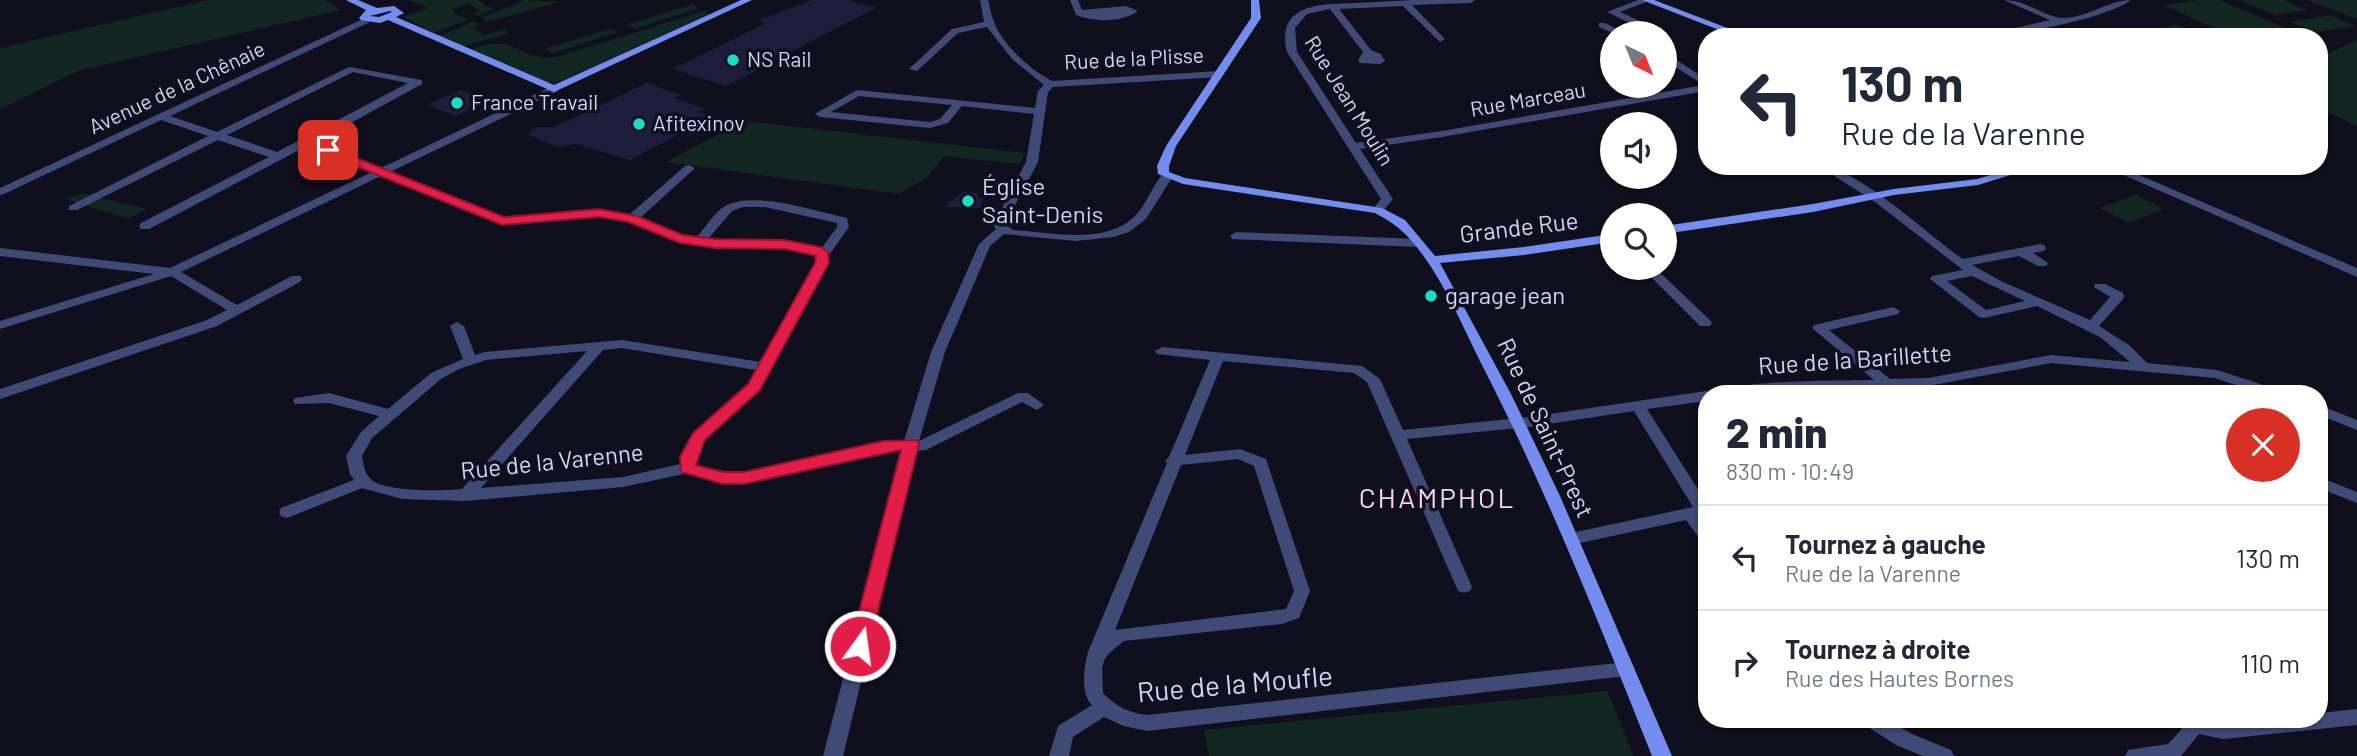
<!DOCTYPE html>
<html lang="fr">
<meta charset="utf-8">
<style>
:root{--surface:#fff;--page:#f2f2f3;--text:#1f2937;--muted:#747a83;--line:#e0e1e3}
body{margin:0;font-family:Barlow,sans-serif;background:var(--page);color:var(--text);height:100vh;display:flex;flex-direction:column;font-size:26px;white-space:nowrap}
*{box-sizing:border-box;margin:0}
p{font-size:23px;color:var(--muted)}
.icon{flex:none;width:38px;height:38px;fill:none;stroke:currentColor;stroke-width:2;stroke-linecap:round;stroke-linejoin:round}
.map{position:relative;flex:1;overflow:hidden}
.side{position:absolute;left:1698px;top:385px;width:630px;height:343px;display:flex;flex-direction:column;background:var(--surface);border-radius:28px;box-shadow:0 2px 5px #0004}
.side>*{flex:none}
.banner{position:absolute;left:1698px;top:28px;width:630px;height:147px;border-radius:28px;box-shadow:0 2px 5px #0004;background:#fff;color:var(--text);overflow:hidden}
.needle{width:46px;rotate:137deg}
.controls{position:absolute;left:1600px;top:21px;display:grid;gap:14px}
.controls a{display:grid;place-items:center;width:77px;height:77px;border-radius:50%;background:var(--surface);box-shadow:0 2px 5px #0004;font-size:35px}
.pin{position:absolute;display:grid;place-items:center;width:60px;height:60px;color:#fff;margin:-30px;border-radius:14px;box-shadow:0 4px 10px #0006}
.me{position:absolute;width:77px;margin:-38px;rotate:14deg;stroke-linejoin:round;filter:drop-shadow(0 0 5px #0008)}
.turn{display:flex;align-items:center;gap:24px;height:147px;padding:0 28px;font-size:32px}
.turn .icon{width:91px;height:91px;stroke-width:2.5}
.turn b{display:block;font-size:49px;line-height:60px}
.round{display:grid;place-items:center;flex:none;width:74px;height:74px;border-radius:37px;background:var(--page)}
.overview{display:flex;align-items:center;justify-content:space-between;height:119px;padding:0 28px}
h1{font-size:42px;font-weight:800;line-height:52px}
ul{padding:0;list-style:none}
li{display:flex;align-items:center;gap:21px;height:105px;padding:0 28px;border-top:2px solid var(--line)}
li div{flex:1}
li b{display:block;font-size:26px}
li em{font-style:normal}
.map>svg:first-child{display:block}
</style>
<div class="map">
<svg width="2357" height="756" viewBox="0 0 2357 756">
<rect width="100%" height="100%" fill="#0f0f1e"/>
<path fill="#132722" d="M209,0H325L341,10L77,71L0,109V48Z
M408,0H478L487,7L496,8L477,16L474,14L480,11L470,4L451,9L461,17L470,19L434,33L403,17L428,8Z
M525,0L560,2L487,22L481,18Z
M2200,0H2219L2307,37H2236L2163,5Z
M2239,0H2283L2307,10L2275,15Z
M2307,0H2357V19Z
M693,4L698,9L636,28L625,25Z
M704,11L709,14L559,82H546L470,50C517,31 519,62 557,57Z
M2331,15L2356,26L2316,32L2290,22Z
M474,21L479,24L473,27L484,35L505,29L510,33L464,46L440,36Z
M2176,24L2210,37H2150L2143,34Z
M609,29L618,32L554,53L544,49Z
M2357,40V126L2319,108V58Z
M744,121L1025,153L1019,164L944,156L927,177L900,194L666,162Z
M81,193L147,209L129,219L65,199Z
M2135,195L2163,209L2128,223L2100,208Z
M1607,691L1634,756H1209L1204,730Z"/>
<path fill="#1d1e3c" d="M812,0H848L876,8L726,86L672,69L764,24L759,20Z
M647,83L681,95L674,98L705,109L698,112L723,120L697,135L685,131L630,160L576,144L558,147L528,135L535,127H554Z
M461,90L490,100L456,116L427,105Z
M963,192L978,193L977,198H984L980,208L944,207Z"/>
<g fill="none" stroke-linecap="round" stroke-linejoin="round">
<path fill="#3f4a77" fill-rule="evenodd" d="M980,0H988C990,7 991,15 994,22C1002,44 1030,70 1052,81L1220,71L1225,74L1220,77L1053,87L1048,92L1038,162L1005,224L1013,230C1050,232 1107,246 1136,215C1147,203 1152,186 1163,174L1167,173L1173,176L1146,219L1129,232L1114,237L1076,241L1004,234L990,246L945,352L919,441L1018,393H1028L1044,405L1037,410L1022,402L926,450L917,451L843,756H823L902,451H882L744,483H723L688,473L623,487L465,501L402,499L362,488L287,518L281,516L279,512L281,508L354,480L350,474L346,456L361,432L379,416L329,403L295,404L293,401L295,398L329,393L388,409L431,373L463,359L450,326L457,322L464,326L475,355L485,352L622,340L761,362L816,263L814,254L785,248H715L680,243L629,222L599,217L502,225L381,176L181,272L237,305L292,276H300L302,279L300,282L217,326L0,399V389L207,320L227,310L171,276L0,329V321L154,274L0,256V248L170,268L372,172L307,146L149,229H141L139,226L141,223L269,157L218,140L77,210H69V206L208,136L161,120L4,194L0,195V188L367,17L370,18V22L170,116L217,132L349,67L422,80V84L316,142L381,168L550,87H558V91L390,172L503,217L599,209L629,215L685,166L689,165L695,168L693,170L640,218L683,236L696,238C705,228 715,211 727,205C757,191 815,211 847,218L849,227L827,258L828,263L759,390L705,440L696,457V465L723,473H744L882,441H904L931,352L979,244L996,229L993,225L1026,162L1034,114L962,106L948,123L930,128L820,117L815,114L857,90L1035,108L1038,91L1044,85L1012,59L987,27L958,33L917,71L909,69L952,29L984,22ZM353,72L408,83L277,152L227,135ZM859,96L952,105L940,119L930,122L831,112ZM743,207H765L837,223V227L821,249L785,240L708,239L732,211ZM622,348L756,370C754,375 751,381 748,385C728,409 681,429 680,464L623,477L481,488L603,350ZM587,351L462,489C442,491 389,492 373,481C364,475 364,465 362,456L372,438L441,379L459,369L486,360Z
M1070,0H1078L1082,10L1126,6L1138,11C1121,23 1094,22 1076,15Z
M1413,0H1475L1471,3L1412,5L1443,37L1445,39L1440,42L1403,6L1339,9L1371,50L1381,54L1385,61L1380,64L1360,63L1358,61L1363,52L1330,9L1307,14L1295,28L1297,52L1356,143L1442,131L1704,85L1664,60V52L1706,79V91L1442,137L1360,149L1393,199L1382,212H1374L1372,210L1381,199L1287,52C1275,2 1323,4 1358,3C1376,2 1395,1 1413,0Z
M1638,0H1651L1620,12L1653,27L1656,33H1646V31L1607,12Z
M2004,0C2027,0 2044,17 2062,18C2086,19 2108,0 2131,0C2106,19 2010,37 1976,37L2050,20Z
M1599,23H1605L1625,33H1613L1599,27Z
M1819,166C1856,166 1929,236 1963,259L2040,244L2044,245L2046,248L2044,251L2033,253L2048,263L2046,266H2038L2019,256L1972,265L2003,282L2090,320L2110,297L2094,287L2095,284H2105L2123,293L2124,296L2123,299L2099,326L2129,345L2147,363L2217,370L2282,391L2284,394H2262L2215,378L2051,363L1928,386L1717,394C1733,379 1846,381 1874,380L1812,328L1814,325L1893,307L1900,311L1898,314L1829,330L1890,379L1928,378L2051,355L2130,362L2100,337L2037,306L1984,318L1979,317L1930,279L1932,276L1963,270L1875,202ZM1972,276L2025,301L1986,310L1947,281Z
M2103,166H2118L2357,268V277Z
M1236,232L1418,239L1424,243L1418,247L1232,239L1230,236Z
M1642,268H1655L1710,320L1712,323L1710,326H1700Z
M1162,347L1362,366L1380,379L1403,430L1529,417L1706,391L1711,393L1706,394V401L1647,409L1706,502V516L1701,517L1706,524V541L1700,539L1686,520L1571,545L1565,543L1563,539L1565,535L1571,533L1693,507L1634,411L1529,427L1407,439L1472,587L1470,591L1464,593L1458,591L1367,382L1354,373L1223,361L1185,455L1240,449L1266,459L1310,591L1299,618L1282,624L1124,641C1097,662 1103,661 1103,693C1116,706 1128,713 1147,715L1626,662L1632,664L1635,669L1632,674L1626,676L1147,731L1124,726L1104,717L1073,737L1069,756H1049L1058,726L1092,705C1080,693 1084,667 1088,652L1167,463L1165,461L1169,457L1210,360L1157,354L1155,351ZM1238,459L1254,466L1294,591L1286,609L1115,630L1181,465Z
M2319,405L2357,420V430L2319,415Z
M2319,477L2357,492V503L2319,488Z
M2357,709V725L2223,739L2199,734L2181,756H2125L2128,750L2168,744L2181,730L2183,719H2205L2223,723L2260,719H2319V713Z
M1861,719H1886L1912,734L1951,750L1954,756H1923L1898,746L1863,724Z"/>
<path fill="#748cee" fill-rule="evenodd" d="M346,0H358L377,8L394,6L404,13L396,17L554,85L741,0H752L554,92L388,20L380,23L361,20L359,18L366,10ZM390,11L392,12L379,17L370,16Z
M1251,0H1259L1261,18L1176,146L1169,166V172L1185,178L1382,208L1405,220L1435,256L1524,247L1612,234V242L1524,255L1440,263L1511,394L1560,496L1672,756H1652C1599,623 1546,489 1480,361C1459,319 1440,272 1409,238C1399,227 1388,220 1375,213L1183,184L1158,174L1157,166L1166,146L1251,18Z
M1642,0H1654L1751,37H1737Z
M2022,166H2040L1978,185L1894,195L1813,212L1664,234V226L1813,204L1894,189L1977,179Z"/>
</g>
<path fill="#e11d48" stroke="#92132f" stroke-width="2" d="M323,148H332L504,217L599,209L637,216L683,235L715,239L785,240L820,247L828,252L829,263L760,390L705,440L696,465L723,472H744L883,441L917,440L919,444L868,652H853L850,646L901,450L744,484H723L681,472L680,457L693,433L748,384L815,263L816,256L785,249L715,248L680,243L628,222L599,217L502,225L323,153Z"/>
<g fill="#1bdcc4" stroke="#0f0f1e" stroke-width="2.5">
<circle cx="733" cy="60" r="7"/>
<circle cx="457" cy="103" r="7"/>
<circle cx="639" cy="124" r="7"/>
<circle cx="968" cy="201" r="7"/>
<circle cx="1431" cy="296" r="7"/>
</g>
<g text-anchor="middle" stroke-width="7" stroke-linejoin="round" paint-order="stroke">
<g font-size="21" fill="#d1d6f9" stroke="#0f0f1e">
<text transform="translate(1134 59) rotate(-3)" y="7">Rue de la Plisse</text>
<text transform="translate(177 88) rotate(-25)" y="7">Avenue de la Chênaie</text>
<text transform="translate(1528 100) rotate(-10)" y="7">Rue Marceau</text>
<text transform="translate(1349 101) rotate(58)" y="7">Rue Jean Moulin</text>
</g>
<g font-size="21" fill="#d1d6f9" stroke="#0f0f1e" text-anchor="start">
<text x="747" y="67">NS Rail</text>
<text x="471" y="110">France Travail</text>
<text x="653" y="131">Afitexinov</text>
</g>
<g font-size="24" fill="#d1d6f9" stroke="#0f0f1e" text-anchor="start">
<text x="982" y="195">Église<tspan x="982" dy="28">Saint-Denis</tspan></text>
<text x="1445" y="304">garage jean</text>
</g>
<g font-size="24" fill="#d1d6f9" stroke="#0f0f1e">
<text transform="translate(1519 228) rotate(-7)" y="8">Grande Rue</text>
<text transform="translate(1855 360) rotate(-4)" y="8">Rue de la Barillette</text>
<text transform="translate(1545 428) rotate(65)" y="8">Rue de Saint-Prest</text>
<text transform="translate(552 462) rotate(-6)" y="8">Rue de la Varenne</text>
</g>
<g font-size="28" letter-spacing="2" fill="#fad3f4" stroke="#0f0f1e">
<text x="1437" y="508">CHAMPHOL</text>
</g>
<g font-size="28" fill="#d1d6f9" stroke="#0f0f1e">
<text transform="translate(1235 684) rotate(-5)" y="10">Rue de la Moufle</text>
</g>
</g>
</svg>
<div class="controls">
<a><svg class="needle" viewBox="-14 -14 28 28"><path d="M0-13l5 13h-10z" fill="#e53935"/><path d="M0 13l5-13h-10z" fill="#747a83"/></svg></a>
<a><svg class="icon" aria-label="sound" viewBox="0 0 24 24"><path d="M4 9h4l5-4v14l-5-4H4zM17 9q2 3 0 6"/></svg></a>
<a><svg class="icon" aria-label="search" viewBox="0 0 24 24"><circle cx="10" cy="10" r="6"/><path d="M15 15l6 6"/></svg></a>
</div>
<div class="pin" style="left:328px;top:150px;background:#d93025"><svg class="icon" aria-label="arrive" viewBox="0 0 24 24"><path d="M6 21V4h12l-3 4 3 4H6"/></svg></div>
<svg class="me" style="left:860px;top:646px" viewBox="-20 -20 40 40"><circle r="17" fill="#e11d48" stroke="#fff" stroke-width="3"/><path d="M0-11L8 9 0 5-8 9z" fill="#fff"/></svg>
<div class="banner">
<div class="turn"><svg class="icon" aria-label="left" viewBox="0 0 24 24"><path d="M17 20v-9H6M10 6l-5 5 5 5"/></svg><div><b>130 m</b>Rue de la Varenne</div></div>
</div>
<section class="side">
<div class="overview"><div><h1>2 min</h1><p>830 m · 10:49</p></div><a class="round" style="background:#d93025;color:#fff"><svg class="icon" aria-label="close" viewBox="0 0 24 24"><path d="M6 6l12 12M18 6L6 18"/></svg></a></div>
<ul>
<li><svg class="icon" aria-label="left" viewBox="0 0 24 24"><path d="M17 20v-9H6M10 6l-5 5 5 5"/></svg><div><b>Tournez à gauche</b><p>Rue de la Varenne</p></div><em>130 m</em></li>
<li><svg class="icon" aria-label="right" viewBox="0 0 24 24"><path d="M7 20v-9h11M14 6l5 5-5 5"/></svg><div><b>Tournez à droite</b><p>Rue des Hautes Bornes</p></div><em>110 m</em></li>
</ul>
</section>
</div>
